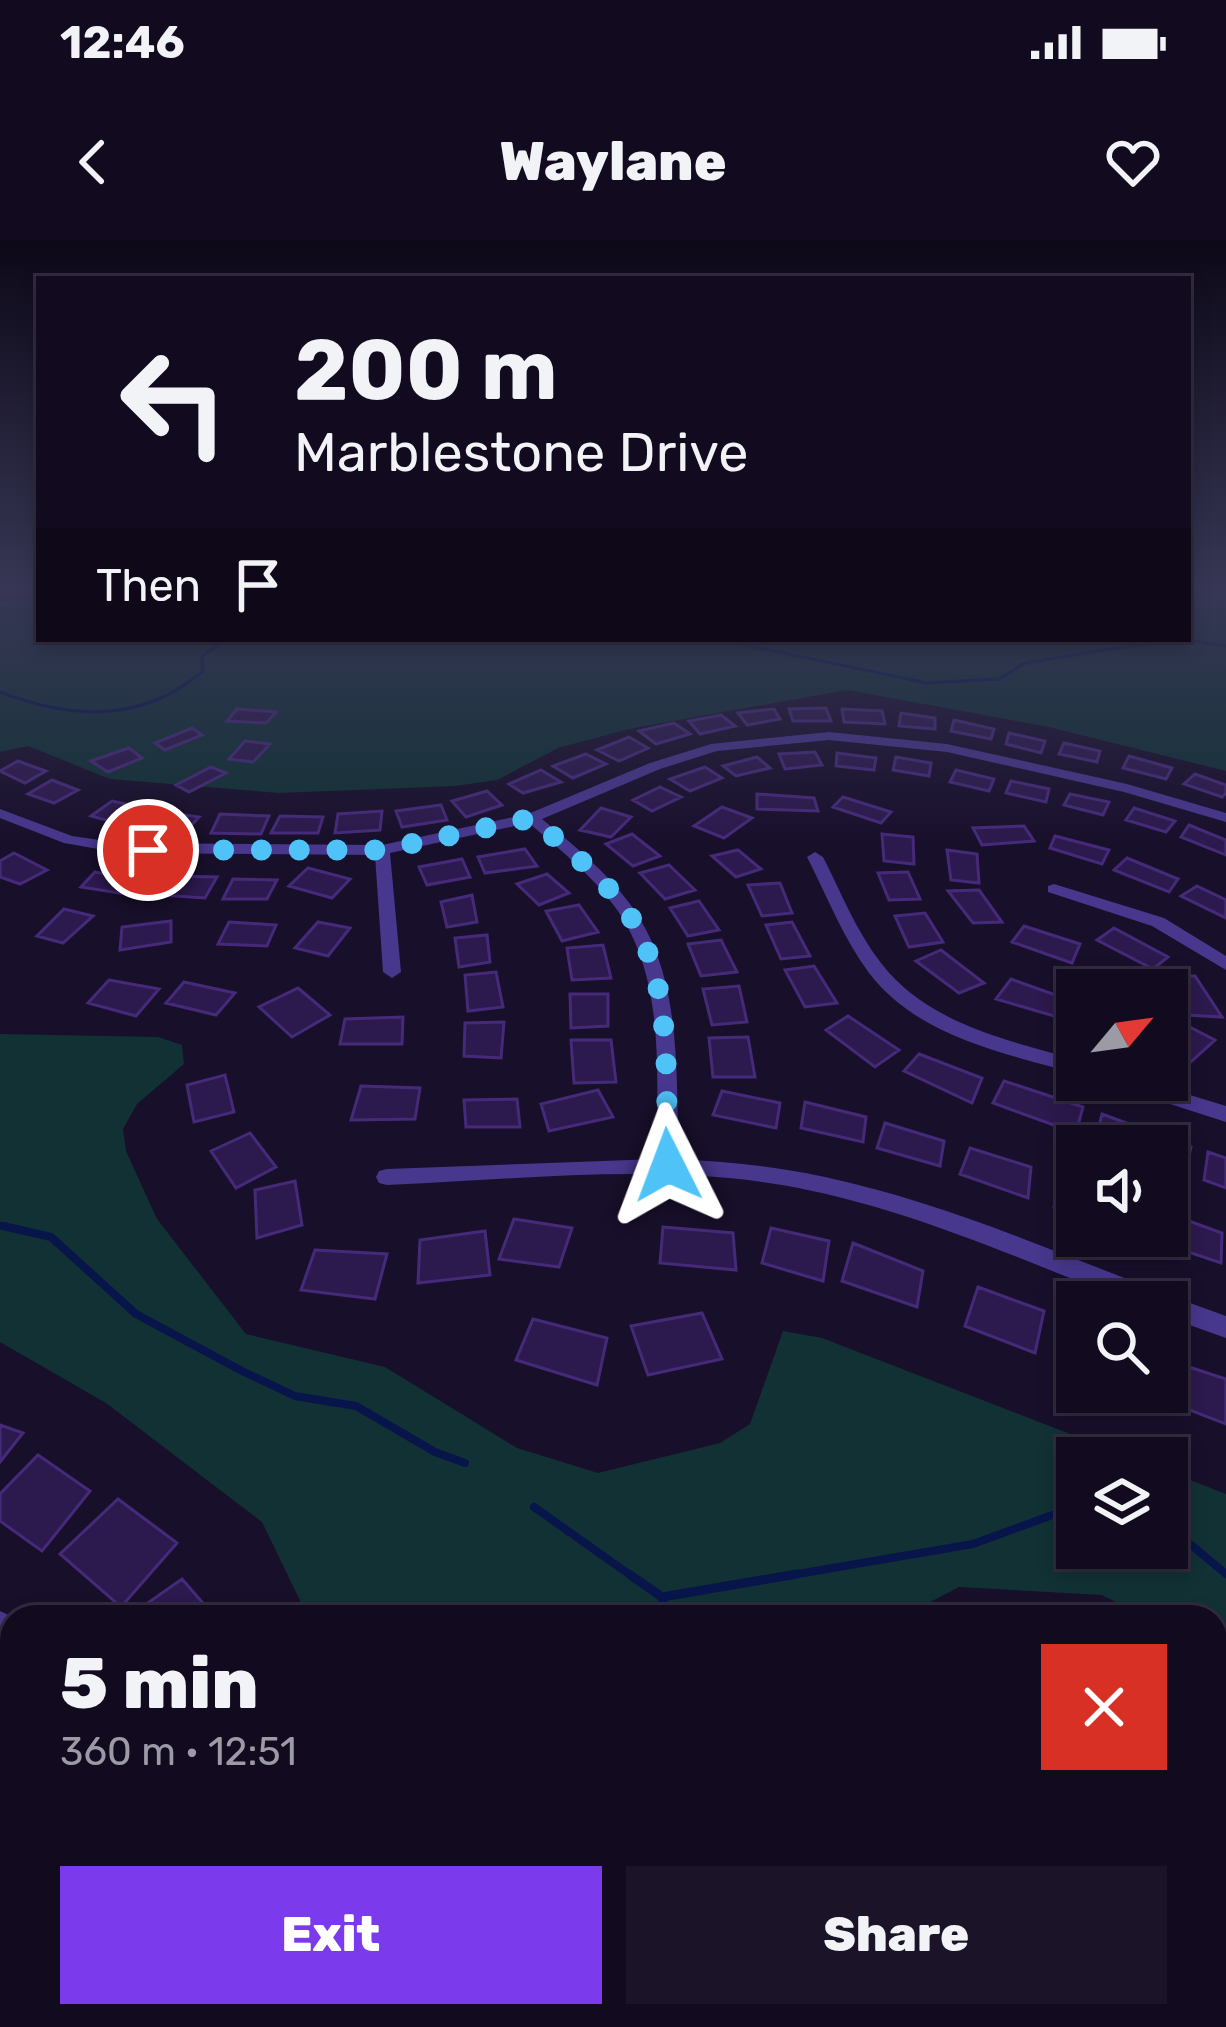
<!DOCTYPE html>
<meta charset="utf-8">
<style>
:root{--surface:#120b20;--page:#1b1429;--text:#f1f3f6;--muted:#9c9ba5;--line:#312b3e;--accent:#7c3aed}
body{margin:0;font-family:Rubik,sans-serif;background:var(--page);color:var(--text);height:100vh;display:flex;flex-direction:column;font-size:45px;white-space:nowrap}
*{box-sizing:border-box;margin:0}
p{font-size:39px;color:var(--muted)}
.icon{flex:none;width:66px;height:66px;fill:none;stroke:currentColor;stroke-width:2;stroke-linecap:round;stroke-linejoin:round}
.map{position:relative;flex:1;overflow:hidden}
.details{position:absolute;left:0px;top:1365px;width:1227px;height:423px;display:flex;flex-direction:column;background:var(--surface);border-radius:36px 36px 0 0;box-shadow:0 6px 18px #0003,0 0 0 3px var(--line)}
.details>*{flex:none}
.guide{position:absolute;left:36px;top:36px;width:1155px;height:366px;border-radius:0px;box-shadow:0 6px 18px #0003,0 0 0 3px var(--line);background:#120b20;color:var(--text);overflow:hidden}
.needle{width:78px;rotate:61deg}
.controls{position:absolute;left:1056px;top:729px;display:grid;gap:24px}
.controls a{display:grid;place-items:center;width:132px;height:132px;border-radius:0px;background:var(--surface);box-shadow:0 6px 18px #0003,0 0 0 3px var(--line);font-size:60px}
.pin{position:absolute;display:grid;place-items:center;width:102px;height:102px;color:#fff;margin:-51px;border:6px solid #fff;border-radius:50%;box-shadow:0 3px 12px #0007}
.me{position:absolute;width:132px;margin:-66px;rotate:357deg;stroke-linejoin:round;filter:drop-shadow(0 0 9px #0008)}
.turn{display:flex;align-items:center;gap:42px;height:252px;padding:0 60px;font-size:54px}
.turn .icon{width:156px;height:156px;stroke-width:2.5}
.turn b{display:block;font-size:84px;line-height:102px}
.then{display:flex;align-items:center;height:114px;padding:0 60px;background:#0003;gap:24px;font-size:45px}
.round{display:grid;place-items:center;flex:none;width:126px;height:126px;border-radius:0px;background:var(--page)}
.summary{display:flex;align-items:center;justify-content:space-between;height:204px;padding:0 60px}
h1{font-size:72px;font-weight:800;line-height:90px}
.action{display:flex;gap:24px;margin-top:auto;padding:24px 60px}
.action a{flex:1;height:138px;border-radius:0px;background:var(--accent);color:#fff;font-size:48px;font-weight:800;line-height:138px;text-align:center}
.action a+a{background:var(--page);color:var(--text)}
.status{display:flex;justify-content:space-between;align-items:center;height:84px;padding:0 60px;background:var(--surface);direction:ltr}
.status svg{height:33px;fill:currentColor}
header{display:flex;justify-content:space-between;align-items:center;height:156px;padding:0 60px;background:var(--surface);font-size:54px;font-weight:800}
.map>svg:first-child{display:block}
</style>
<div class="status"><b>12:46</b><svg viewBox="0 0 49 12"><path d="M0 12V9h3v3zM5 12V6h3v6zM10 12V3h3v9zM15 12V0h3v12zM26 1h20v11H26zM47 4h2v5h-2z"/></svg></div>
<header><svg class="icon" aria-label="back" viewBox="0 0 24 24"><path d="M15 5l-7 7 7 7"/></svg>Waylane<svg class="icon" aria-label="heart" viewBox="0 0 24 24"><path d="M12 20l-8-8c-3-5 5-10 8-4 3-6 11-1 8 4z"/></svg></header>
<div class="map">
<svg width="1226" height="1787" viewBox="0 0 1226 1787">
<rect width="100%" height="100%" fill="#180f2b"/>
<path fill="#113135" d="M1226,353V531L1049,487L847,450L629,489L558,508L497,540L455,546L279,553L110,539L28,506L0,512V362L39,363V399H1188V357Z
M0,794L158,797L182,805L184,824L137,864L123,889L126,911L157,979L246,1094L385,1127L517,1208L598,1233L720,1203L750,1184L783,1091L822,1098L1132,1218H1077V1308H1167V1231L1226,1254V1419L1215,1413V1377H1145L1102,1355L959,1347L902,1377H308L262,1282L106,1163L0,1102Z
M497,1776H831L836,1787H502Z"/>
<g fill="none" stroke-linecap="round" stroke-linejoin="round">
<path stroke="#07154b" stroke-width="3" d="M717,399L927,443L999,439L1025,423L1109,409L1188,400L1226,406
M0,452C72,480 142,483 203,431L202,416L228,399"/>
<path stroke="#07154b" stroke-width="6" d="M0,985L16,989"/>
<path stroke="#07154b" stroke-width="8" d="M3,986L51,997L136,1074L242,1131L295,1156L356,1166L435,1212L465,1223
M534,1267L633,1337
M1167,1285L1226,1334
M780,1337L973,1304L1077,1266"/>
<path stroke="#07154b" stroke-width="9" d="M629,1334L662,1357L666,1377
M662,1357L797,1334
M779,1776L782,1787"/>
</g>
<path fill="#2c194d" stroke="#462a7a" stroke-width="3" d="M826,468L831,481H793L789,469Z
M237,469L276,472L266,483L227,481Z
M774,469L780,479L747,485L738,473Z
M842,469L882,471L885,484L844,482Z
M901,473L935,478V489L899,486Z
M721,475L735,486L700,494L689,481Z
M954,480L994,489L991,499L951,491Z
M674,483L690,494L656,504L639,491Z
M192,488L202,495L165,510L155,503Z
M1009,493L1045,501L1041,513L1006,504Z
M629,497L648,508L619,521L597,510Z
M245,501L270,504L253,522L229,519Z
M1064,503L1100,511L1097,522L1059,514Z
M129,508L142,518L108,532L91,521Z
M815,512L822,525L785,529L779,514Z
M837,513L876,518L874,530L836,526Z
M586,514L606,524L573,538L553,526Z
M1129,516L1172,528L1166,539L1123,528Z
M757,517L770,528L736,536L723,526Z
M896,517L931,523L929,536L893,530Z
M18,521L46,531L25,543L0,531Z
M211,527L226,533L189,552L176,545Z
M705,527L722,538L690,551L670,539Z
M541,530L561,542L523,553L509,544Z
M956,530L994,539L989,551L950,542Z
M1195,534L1226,545V553L1222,557L1184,544Z
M52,540L78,550L54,563L28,554Z
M1011,541L1049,549L1046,562L1006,553Z
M660,547L681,557L652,571L633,560Z
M487,551L502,565L466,577L452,561Z
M757,554L814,558L818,571L757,569Z
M1070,554L1109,562L1103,575L1064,565Z
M843,557L891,572L881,583L833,567Z
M112,561L148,569L127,586L91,576Z
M441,565L447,580L402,587L396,571Z
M722,567L752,578L724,598L694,586Z
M601,568L631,577L611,597L580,590Z
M1134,568L1175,581L1166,592L1126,580Z
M158,571L199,577L186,591L146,584Z
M382,571L380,590L335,593L338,574Z
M220,574L269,576L261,594L211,593Z
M280,576L323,577L318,593H271Z
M1189,585L1226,600V615L1181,597Z
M1024,586L1034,601L982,605L973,588Z
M632,594L660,616L633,626L606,604Z
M882,594L913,597L914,624L884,621Z
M1055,596L1109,610L1102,624L1050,608Z
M525,609L537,626L485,633L478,617Z
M738,610L761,629L736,637L712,616Z
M947,610L977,614L979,643L951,640Z
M14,613L47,630L20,644L0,637V621Z
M1127,618L1178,639L1169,652L1114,630Z
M462,619L470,637L427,645L419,627Z
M669,625L695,650L665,659L640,633Z
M308,628L350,639L332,658L289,646Z
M95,632L138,640L125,654L81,647Z
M908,632L920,659L889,660L878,633Z
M547,634L569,653L539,665L517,644Z
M170,636L217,637L205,658L158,655Z
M233,639L277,640L267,659H223Z
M780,643L792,673L762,676L748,645Z
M1197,646L1226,660V678L1181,656Z
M979,650L1002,682L973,683L948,651Z
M472,655L477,682L447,687L441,662Z
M699,661L719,690L688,696L670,668Z
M579,665L598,692L562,701L546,671Z
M64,669L93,676L63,703L37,696Z
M925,673L943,702L909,707L895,676Z
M171,681V702L120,710L122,687Z
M229,682L276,685L267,706L218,704Z
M318,682L350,688L328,716L295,708Z
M792,682L810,716L781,719L766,685Z
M1024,686L1080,704L1072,723L1012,702Z
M1114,688L1168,717L1153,729L1097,700Z
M487,695L490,722L459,727L455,698Z
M721,700L737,732L701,736L688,704Z
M603,705L611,738L572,740L567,708Z
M941,710L984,743L959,753L916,721Z
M814,726L837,763L805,767L785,730Z
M496,732L503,767L468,771L465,735Z
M1165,736H1195L1222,777L1185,775Z
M1011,739L1064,758L1054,776L996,759Z
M109,740L159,749L136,776L88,763Z
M184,742L235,753L216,775L166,763Z
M739,746L747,782L712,785L703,749Z
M298,748L330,775L292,797L259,767Z
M570,754H608V786L571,788Z
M848,776L899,810L875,827L826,790Z
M403,777L402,804H340L345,779Z
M1178,781L1215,800L1184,828L1167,819V790Z
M504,782L501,818L464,816L465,783Z
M748,797L755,837H713L709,798Z
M571,800H611L616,842L574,843Z
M919,814L982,838L972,863L904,831Z
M225,835L234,872L194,882L187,845Z
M1004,841L1083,867L1076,893L993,863Z
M361,846L420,848L415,879L351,880Z
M598,850L613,877L549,891L541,864Z
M722,851L780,863L776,888L713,875Z
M517,859L520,887H466L464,860Z
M805,862L866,877L863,902L801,888Z
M1102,874L1191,907L1186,931L1167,925V906H1108L1095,902Z
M885,883L944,901L940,926L877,908Z
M250,893L276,927L236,948L211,911Z
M970,908L1031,927L1028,958L960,934Z
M1208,912L1226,918V948L1204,940Z
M1059,938L1077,945V975L1054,967Z
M295,941L302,985L257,998L255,950Z
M1167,973L1222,993L1221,1023L1144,997L1167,996Z
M514,979L572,988L559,1027L499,1019Z
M663,987L733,993L736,1030L660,1023Z
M771,988L829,1001L823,1041L762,1023Z
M485,991L490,1035L418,1043L420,1000Z
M853,1003L923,1031L917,1067L842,1041Z
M315,1010L387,1014L375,1059L301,1050Z
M978,1047L1044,1071L1035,1113L965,1086Z
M702,1073L722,1119L648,1135L631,1086Z
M533,1079L607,1098L597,1145L516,1120Z
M1174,1122L1226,1139V1184L1169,1162Z
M0,1185L23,1193L0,1222Z
M38,1215L90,1251L42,1311L0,1281V1254Z
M118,1259L177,1303L121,1367L60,1314Z
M182,1339L215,1377H137L135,1372Z
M1215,1486L1226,1492V1583L1215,1576Z
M9,1575L12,1703L0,1713V1582Z
M12,1745V1776H77L79,1787H0V1753Z
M302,1776H408L411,1787H304Z
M885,1776H984L993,1787H893Z"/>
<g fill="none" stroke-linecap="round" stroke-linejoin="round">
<path fill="#47378d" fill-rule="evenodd" d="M829,492L947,504L1127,544L1226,573V582L1124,552L947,512L829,500L717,511L660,529L542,579C573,605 606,631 630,664C684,737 675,834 679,919C728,922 777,926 825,937C964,967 1094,1030 1226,1076V1098L1167,1077V1062H1130C1015,1017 903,966 782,945C652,923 517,940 387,945L379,943L376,937L379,931L387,929L657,919C656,836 667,739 615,667C592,635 559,609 529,583L390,613L401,732L392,738L383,732L375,615L121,613L64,603L0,578V569L72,596L121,603L382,605L528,574L650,523L711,504Z
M815,612L823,617C841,652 856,691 881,723C928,784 1007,800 1077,820V834C1004,813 918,797 869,733C843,698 827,656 807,617Z
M1054,644L1164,678L1226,716V730L1152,686L1048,652V646Z
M1108,840H1141L1226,866V882L1111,845Z
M0,1371L13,1377L12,1412L0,1407Z
M1215,1676L1226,1680V1717L1215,1713Z
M178,1776H216L218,1787H180Z"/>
</g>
<linearGradient id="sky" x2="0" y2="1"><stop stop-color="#0d0818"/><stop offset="0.58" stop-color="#373755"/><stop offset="1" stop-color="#373755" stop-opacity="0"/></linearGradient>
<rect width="1226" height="602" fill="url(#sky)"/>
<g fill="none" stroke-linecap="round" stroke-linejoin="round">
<path stroke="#4fc3f7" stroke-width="21" stroke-dasharray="0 37.8" d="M148,610H382L532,578C564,606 601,635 626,670C676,741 664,841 668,925"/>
</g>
</svg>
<div class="controls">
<a><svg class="needle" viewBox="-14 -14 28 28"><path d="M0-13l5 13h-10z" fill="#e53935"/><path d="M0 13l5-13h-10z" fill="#9c9ba5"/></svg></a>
<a><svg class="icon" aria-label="sound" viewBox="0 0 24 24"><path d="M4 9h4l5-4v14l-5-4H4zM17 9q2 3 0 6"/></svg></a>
<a><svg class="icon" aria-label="search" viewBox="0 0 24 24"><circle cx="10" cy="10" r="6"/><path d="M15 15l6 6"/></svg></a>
<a><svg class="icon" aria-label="layers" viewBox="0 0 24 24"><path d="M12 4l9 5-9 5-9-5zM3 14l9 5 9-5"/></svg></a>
</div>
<div class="pin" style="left:148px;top:610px;background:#d93025"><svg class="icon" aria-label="arrive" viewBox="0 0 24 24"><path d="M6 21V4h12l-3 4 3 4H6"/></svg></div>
<svg class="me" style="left:668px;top:925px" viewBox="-20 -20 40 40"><path d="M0-17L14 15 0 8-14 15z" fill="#4fc3f7" stroke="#fff" stroke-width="4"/></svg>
<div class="guide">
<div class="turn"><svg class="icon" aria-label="left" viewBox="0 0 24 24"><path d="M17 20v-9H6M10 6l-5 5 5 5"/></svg><div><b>200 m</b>Marblestone Drive</div></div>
<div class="then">Then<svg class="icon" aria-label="arrive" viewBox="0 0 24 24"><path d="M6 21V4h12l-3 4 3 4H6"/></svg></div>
</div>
<section class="details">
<div class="summary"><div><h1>5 min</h1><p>360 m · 12:51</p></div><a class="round" style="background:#d93025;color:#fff"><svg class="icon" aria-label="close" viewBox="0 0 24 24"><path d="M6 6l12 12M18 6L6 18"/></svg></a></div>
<div class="action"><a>Exit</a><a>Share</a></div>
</section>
</div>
